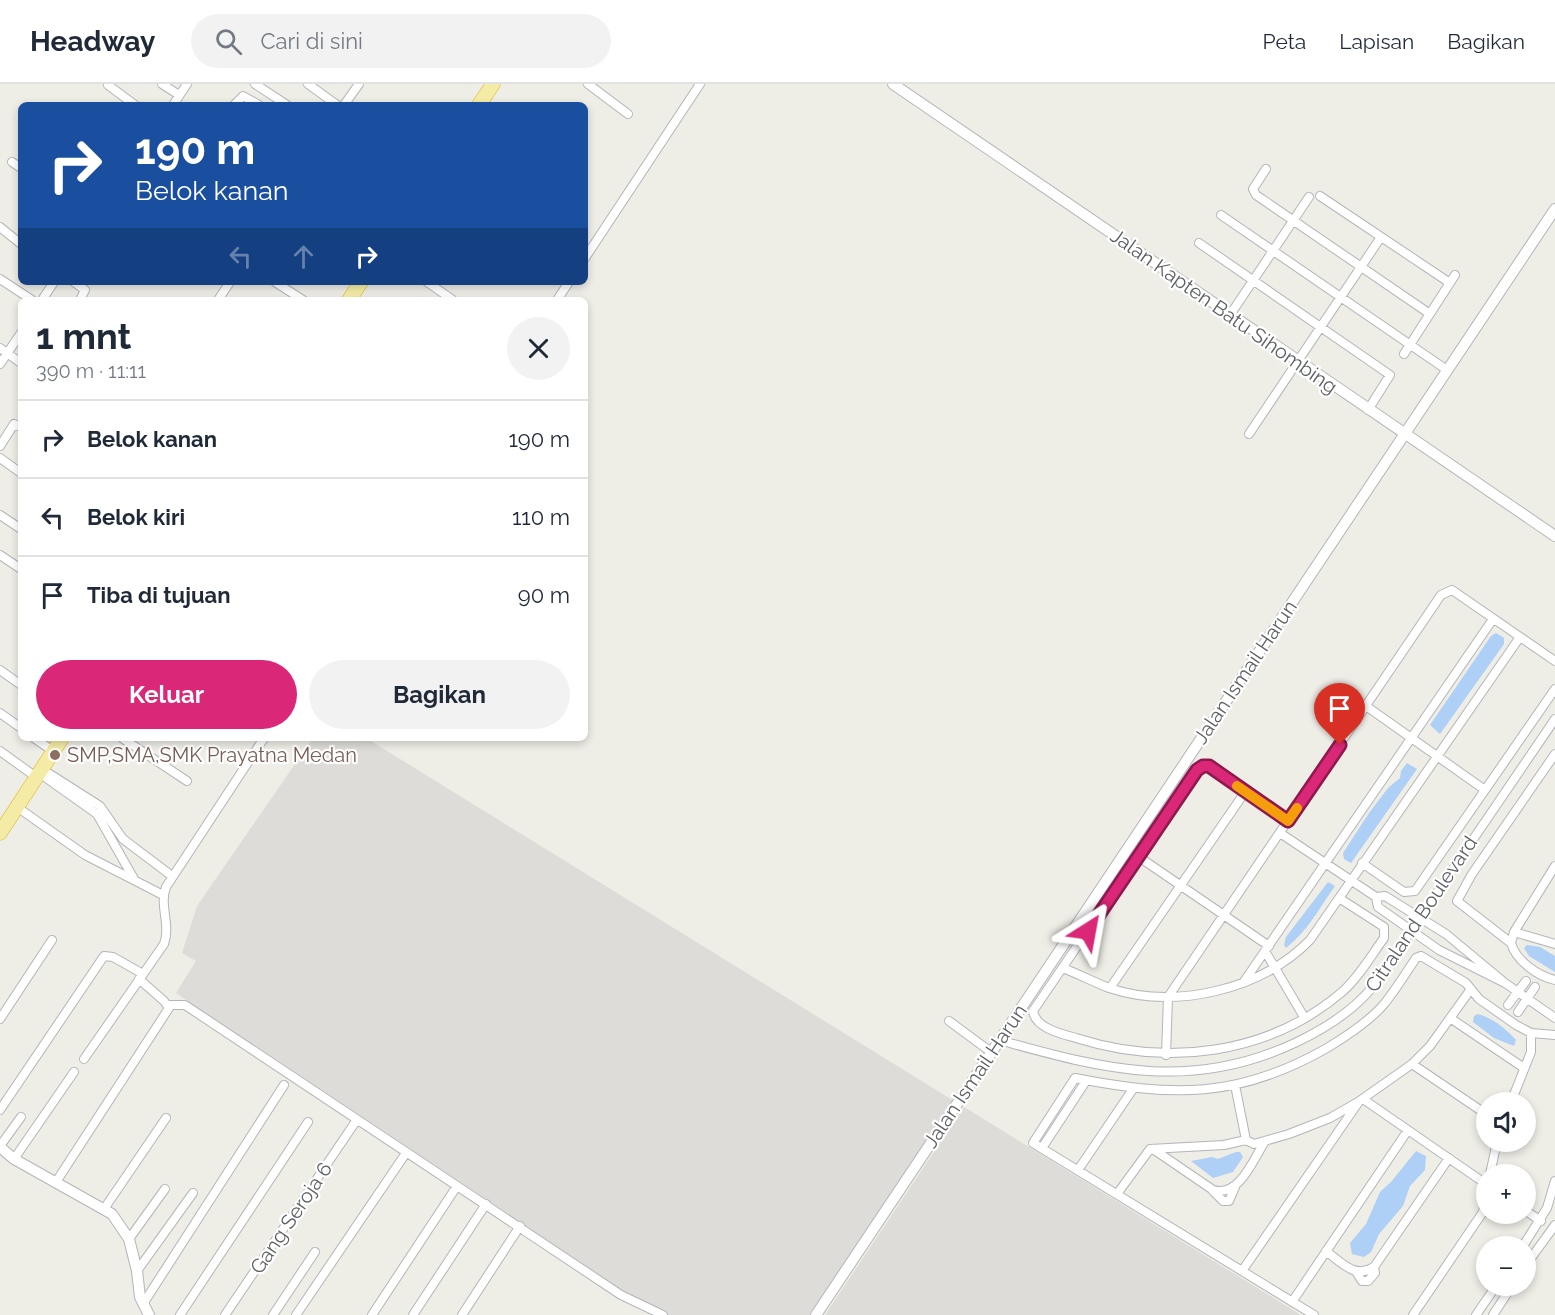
<!DOCTYPE html>
<html lang="id">
<meta charset="utf-8">
<style>
:root{--surface:#fff;--page:#f2f2f3;--text:#1f2937;--muted:#747a83;--line:#e0e1e3;--accent:#db2777}
body{margin:0;font-family:Raleway,sans-serif;background:var(--page);color:var(--text);height:100vh;display:flex;flex-direction:column;font-size:22px;white-space:nowrap}
*{box-sizing:border-box;margin:0}
p{font-size:20px;color:var(--muted)}
.icon{flex:none;width:33px;height:33px;fill:none;stroke:currentColor;stroke-width:2;stroke-linecap:round;stroke-linejoin:round}
.map{position:relative;flex:1;overflow:hidden}
.sheet{position:absolute;left:18px;top:213px;width:570px;height:444px;display:flex;flex-direction:column;background:var(--surface);border-radius:9px;box-shadow:0 3px 9px #0003}
.sheet>*{flex:none}
.top-card{position:absolute;left:18px;top:18px;width:570px;height:183px;border-radius:9px;box-shadow:0 3px 9px #0003;background:#1a4fa0;color:#fff;overflow:hidden}
.fabs{position:absolute;left:1476px;top:1008px;display:grid;gap:12px}
.fabs a{display:grid;place-items:center;width:60px;height:60px;border-radius:50%;background:var(--surface);box-shadow:0 3px 9px #0003;font-size:30px}
.pin{position:absolute;display:grid;place-items:center;width:51px;height:51px;color:#fff;margin:-62px -26px;border-radius:50% 50% 50% 0;rotate:-45deg;box-shadow:0 0 6px #0007}
.pin .icon{rotate:45deg}
.me{position:absolute;width:66px;margin:-33px;rotate:34deg;stroke-linejoin:round;filter:drop-shadow(0 0 4px #0008)}
.turn{display:flex;align-items:center;gap:21px;height:126px;padding:0 18px;font-size:27px}
.turn .icon{width:78px;height:78px;stroke-width:2.5}
.turn b{display:block;font-size:42px;line-height:51px}
.lanes{display:flex;align-items:center;height:57px;padding:0 18px;background:#0003;justify-content:center;gap:30px;direction:ltr}
.lanes .off{opacity:.35}
.round{display:grid;place-items:center;flex:none;width:63px;height:63px;border-radius:32px;background:var(--page)}
.summary{display:flex;align-items:center;justify-content:space-between;height:102px;padding:0 18px}
h1{font-size:36px;font-weight:700;line-height:45px}
.button{display:flex;gap:12px;margin-top:auto;padding:12px 18px}
.button a{flex:1;height:69px;border-radius:36px;background:var(--accent);color:#fff;font-size:24px;font-weight:700;line-height:69px;text-align:center}
.button a+a{background:var(--page);color:var(--text)}
ul{padding:0;list-style:none}
li{display:flex;align-items:center;gap:18px;height:78px;padding:0 18px;border-top:2px solid var(--line)}
li div{flex:1}
li b{display:block;font-size:22px}
li em{font-style:normal}
header{display:flex;align-items:center;gap:36px;box-sizing:border-box;height:84px;padding:0 30px;background:var(--surface);border-bottom:2px solid var(--line)}
header strong{font-size:28px}
nav{display:flex;gap:33px;margin-inline-start:auto;font-size:21px}
.search{width:420px;height:54px;background:var(--page);display:flex;align-items:center;gap:15px;box-sizing:border-box;padding:0 21px;border-radius:33px;color:var(--muted);font-size:22px}
.map>svg:first-child{display:block}
</style>
<header>
<strong>Headway</strong>
<div class="search"><svg class="icon" aria-label="search" viewBox="0 0 24 24"><circle cx="10" cy="10" r="6"/><path d="M15 15l6 6"/></svg>Cari di sini</div>
<nav><a>Peta</a><a>Lapisan</a><a>Bagikan</a></nav>
</header>
<div class="map">
<svg width="1555" height="1231" viewBox="0 0 1555 1231">
<rect width="100%" height="100%" fill="#eeede6"/>
<path fill="#dddcd8" d="M313,654H366L954,1017L809,1231H664L635,1220L176,909L196,877L182,869L197,822Z
M964,1023L1301,1231H825Z"/>
<path fill="#aecff6" d="M1496,549L1504,554V560L1440,650L1430,641L1491,552Z
M1407,679L1417,685L1351,779L1344,775L1343,769L1369,729L1388,704L1400,694L1401,687Z
M1328,798L1335,802C1320,823 1307,848 1286,864L1284,861L1286,853Z
M1527,861L1540,863L1555,872V888L1529,872L1524,864Z
M1478,930C1494,935 1505,944 1516,956L1514,962L1494,954L1473,938L1474,932Z
M1416,1067L1426,1072L1425,1086L1410,1102L1403,1122L1379,1150L1371,1168L1364,1173L1352,1170L1350,1159L1366,1140L1380,1108L1391,1098Z
M1236,1068H1240L1243,1073L1233,1088L1213,1094L1191,1077L1212,1073L1218,1075Z"/>
<g fill="none" stroke-linecap="round" stroke-linejoin="round">
<defs>
<path id="minor" d="M162,0L179,11
M255,0L287,21
M308,0L337,21
M588,0L628,30
M108,1L135,21
M173,21L187,0
M234,21L243,12L259,21
M344,21L359,0
M12,78L21,84
M1266,85L1253,105L1256,111L1430,230
M1320,112L1450,199
M1221,131L1447,286
M0,143L21,160
M1199,159L1390,291L1368,326
M585,174L700,0
M0,195L32,216
M74,198L85,206L80,216
M275,198L303,216
M427,198L453,216
M42,216L54,198
M218,216L230,198
M557,216L569,198
M1230,231L1309,113
M0,264L21,279
M1404,270L1455,191
M0,280L21,249
M1249,350L1381,153
M0,362L14,340L21,343
M0,374L21,389
M0,431L21,445
M0,471L21,485
M0,586L21,601
M1366,622L1485,706
M0,629L21,644
M34,654L53,667
M122,654L187,697
M0,667L36,693
M1555,670L1472,790L1457,817L1511,859C1516,877 1538,892 1555,896
M42,685L100,722L123,755L172,792
M42,691L97,730L134,795
M17,723L85,771L163,811
M1288,737L1209,682H1203L1197,686L1033,927C1035,944 1062,950 1076,954C1167,983 1268,971 1342,908C1359,893 1371,872 1384,854V843L1339,814
M1280,749L1376,813L1378,823L1439,866L1505,899
M1139,773L1269,862
M1362,779L1404,808L1415,807L1555,605
M1376,813L1385,812L1446,850L1505,899L1555,934
M1514,848L1555,860
M1511,859L1514,848L1555,782
M1265,867L1304,933
M1063,884C1078,890 1094,898 1109,904C1175,926 1261,906 1310,856L1520,553
M1243,899L1493,535
M1110,904L1245,708
M168,921H185L621,1211L663,1231
M1508,921L1526,897
M1518,928L1535,903
M1450,934L1524,984
M0,935L52,856
M949,937L991,968
M999,956C1106,986 1192,1008 1297,958C1326,944 1354,927 1374,901L1555,635
M1166,971L1168,913L1441,511L1452,506L1555,577
M84,975L164,860C171,841 159,821 166,803L264,654
M1412,980L1486,1030
M1235,1001L1246,1056
M1363,1015L1486,1100
M1511,1018L1531,968V949
M0,1026L104,872L113,873L143,890
M0,1062L21,1033
M1042,1064L1086,997
M1153,1065L1213,1106C1239,1114 1253,1076 1265,1057
M14,1075L74,988
M1078,1086L1133,1005
M1490,1090L1497,1058
M56,1098L169,924L164,917L139,895
M1213,1107L1223,1117H1229L1235,1103
M1117,1110L1150,1065L1224,1061L1246,1056L1254,1060L1289,1050L1330,1034L1358,1018L1412,980L1430,962L1471,905
M104,1125L166,1034
M1526,1127L1541,1137
M129,1155L165,1105
M1523,1162L1547,1124L1555,1097
M1326,1167C1342,1179 1355,1195 1374,1183L1449,1074
M1526,1181L1555,1141
M137,1187L193,1109
M1242,1187L1358,1019
M1357,1189L1362,1197H1368L1375,1189L1374,1183
M1292,1218L1408,1046
M143,1220L284,1001
M180,1231L308,1038
M225,1231L356,1037
M273,1231L315,1168
M296,1231L406,1069
M372,1231L457,1102
M413,1231L486,1120
M462,1231L520,1142
M1314,1231L1033,1059L1075,994C1173,1013 1238,1015 1327,964C1347,952 1370,937 1385,919C1396,905 1406,889 1416,874L1421,872L1466,899L1479,915L1516,941L1531,949L1555,951
M1413,1231L1483,1128L1486,1109
M1476,1231L1496,1202
M1493,1231L1512,1202"/>
<path id="tertiary" d="M893,0L1555,452
M0,1063L14,1075L112,1130L129,1155L137,1187L140,1213L149,1231
M816,1231L1555,125"/>
<path id="trunk" d="M479,21L493,0
M349,216L361,198
M0,749L62,654"/>
</defs>
<use href="#minor" stroke="#b3b5b9" stroke-width="10"/>
<use href="#tertiary" stroke="#b3b5b9" stroke-width="12"/>
<use href="#trunk" stroke="#dbb419" stroke-width="15"/>
<use href="#minor" stroke="#fff" stroke-width="8"/>
<use href="#tertiary" stroke="#fff" stroke-width="10"/>
<use href="#trunk" stroke="#f4eca6" stroke-width="14"/>
</g>
<g fill="none" stroke-linecap="round" stroke-linejoin="round">
<defs>
<path id="route" d="M1088,847L1197,686L1203,682H1209L1288,737L1340,661"/>
</defs>
<use href="#route" stroke="#8e194d" stroke-width="15"/>
<use href="#route" stroke="#db2777" stroke-width="10"/>
<path stroke="#f59e0b" stroke-width="10" d="M1237,702L1288,737L1297,724"/>
</g>
<circle fill="#8d6e63" stroke="#fff" stroke-width="2" cx="55" cy="671" r="6"/>
<g text-anchor="middle" stroke-width="4.5" stroke-linejoin="round" paint-order="stroke">
<g font-size="20" fill="#5d6064" stroke="#fff">
<text transform="translate(1224 227) rotate(35)" y="7">Jalan Kapten Batu Sihombing</text>
<text transform="translate(1245 588) rotate(-56)" y="7">Jalan Ismail Harun</text>
<text transform="translate(1421 830) rotate(-56)" y="7">Citraland Boulevard</text>
<text transform="translate(975 992) rotate(-56)" y="7">Jalan Ismail Harun</text>
<text transform="translate(291 1134) rotate(-56)" y="7">Gang Seroja 6</text>
</g>
<g font-size="20" fill="#785e54" stroke="#fff" text-anchor="start">
<text x="67" y="678">SMP,SMA,SMK Prayatna Medan</text>
</g>
</g>
</svg>
<div class="fabs">
<a><svg class="icon" aria-label="sound" viewBox="0 0 24 24"><path d="M4 9h4l5-4v14l-5-4H4zM17 9q2 3 0 6"/></svg></a>
<a>+</a>
<a>−</a>
</div>
<div class="pin" style="left:1340px;top:661px;background:#d93025"><svg class="icon" aria-label="arrive" viewBox="0 0 24 24"><path d="M6 21V4h12l-3 4 3 4H6"/></svg></div>
<svg class="me" style="left:1088px;top:847px" viewBox="-20 -20 40 40"><path d="M0-17L14 15 0 8-14 15z" fill="#db2777" stroke="#fff" stroke-width="4"/></svg>
<div class="top-card">
<div class="turn"><svg class="icon" aria-label="right" viewBox="0 0 24 24"><path d="M7 20v-9h11M14 6l5 5-5 5"/></svg><div><b>190 m</b>Belok kanan</div></div>
<div class="lanes"><svg class="icon off" aria-label="left" viewBox="0 0 24 24"><path d="M17 20v-9H6M10 6l-5 5 5 5"/></svg><svg class="icon off" aria-label="ahead" viewBox="0 0 24 24"><path d="M12 20V5M6 11l6-6 6 6"/></svg><svg class="icon" aria-label="right" viewBox="0 0 24 24"><path d="M7 20v-9h11M14 6l5 5-5 5"/></svg></div>
</div>
<section class="sheet">
<div class="summary"><div><h1>1 mnt</h1><p>390 m · 11:11</p></div><a class="round"><svg class="icon" aria-label="close" viewBox="0 0 24 24"><path d="M6 6l12 12M18 6L6 18"/></svg></a></div>
<ul>
<li><svg class="icon" aria-label="right" viewBox="0 0 24 24"><path d="M7 20v-9h11M14 6l5 5-5 5"/></svg><div><b>Belok kanan</b></div><em>190 m</em></li>
<li><svg class="icon" aria-label="left" viewBox="0 0 24 24"><path d="M17 20v-9H6M10 6l-5 5 5 5"/></svg><div><b>Belok kiri</b></div><em>110 m</em></li>
<li><svg class="icon" aria-label="arrive" viewBox="0 0 24 24"><path d="M6 21V4h12l-3 4 3 4H6"/></svg><div><b>Tiba di tujuan</b></div><em>90 m</em></li>
</ul>
<div class="button"><a>Keluar</a><a>Bagikan</a></div>
</section>
</div>
